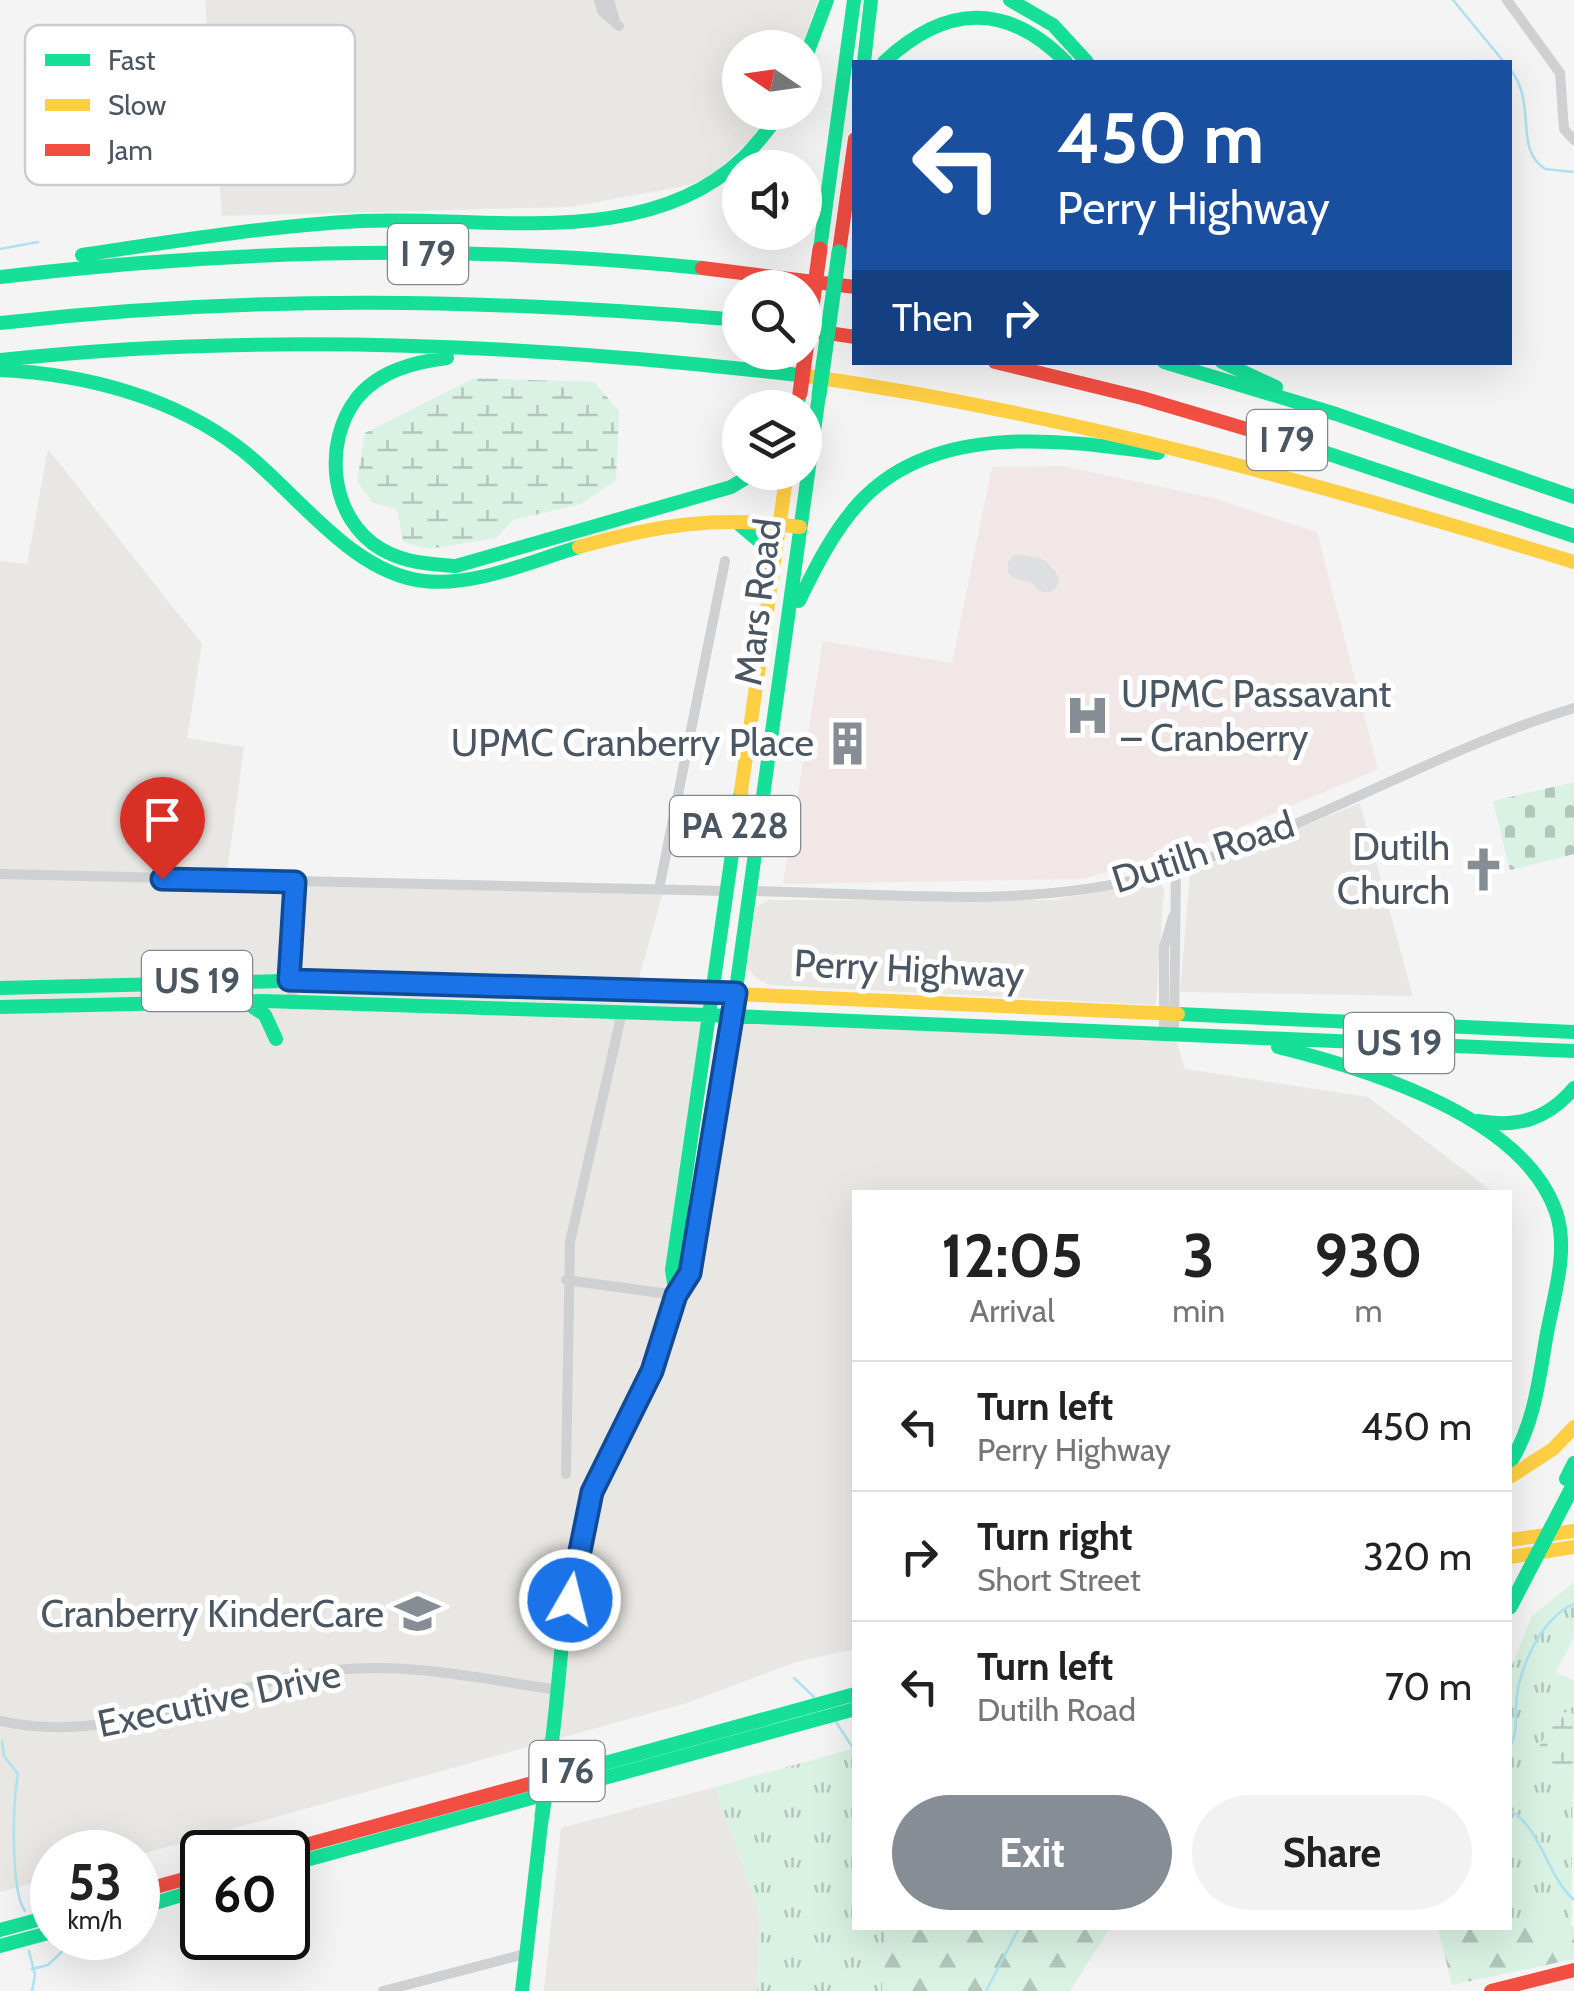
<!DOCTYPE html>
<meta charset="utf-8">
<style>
:root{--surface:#fff;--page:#f2f2f2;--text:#222;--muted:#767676;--line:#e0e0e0;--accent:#868d94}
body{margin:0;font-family:Cabin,sans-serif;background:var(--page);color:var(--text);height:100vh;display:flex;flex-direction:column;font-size:38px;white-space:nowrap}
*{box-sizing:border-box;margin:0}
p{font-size:32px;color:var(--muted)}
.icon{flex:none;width:55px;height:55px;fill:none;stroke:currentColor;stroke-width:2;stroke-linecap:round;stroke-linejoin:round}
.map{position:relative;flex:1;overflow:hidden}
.sheet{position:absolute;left:852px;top:1190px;width:660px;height:740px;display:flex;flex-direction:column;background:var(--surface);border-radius:0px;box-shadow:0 10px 40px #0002}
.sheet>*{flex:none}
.guide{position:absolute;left:852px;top:60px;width:660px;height:305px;border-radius:0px;box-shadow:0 10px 40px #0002;background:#1a4fa0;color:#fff;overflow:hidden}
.needle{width:65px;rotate:283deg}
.buttons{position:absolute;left:722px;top:30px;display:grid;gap:20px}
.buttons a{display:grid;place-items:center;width:100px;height:100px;border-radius:50%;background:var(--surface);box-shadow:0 10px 40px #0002;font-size:50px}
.speed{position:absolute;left:30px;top:1830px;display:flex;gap:20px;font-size:50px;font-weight:700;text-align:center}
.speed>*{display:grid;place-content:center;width:130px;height:130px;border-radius:50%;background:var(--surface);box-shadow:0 10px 40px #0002;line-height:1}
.speed small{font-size:25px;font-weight:400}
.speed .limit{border:5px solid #111;border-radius:15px;background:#fff;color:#111}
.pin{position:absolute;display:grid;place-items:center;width:85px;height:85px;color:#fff;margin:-102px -42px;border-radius:50% 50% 50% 0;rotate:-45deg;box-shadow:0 0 10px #0007}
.pin .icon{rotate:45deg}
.me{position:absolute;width:110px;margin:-55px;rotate:8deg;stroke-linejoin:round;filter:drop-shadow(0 0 8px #0008)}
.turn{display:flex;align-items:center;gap:35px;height:210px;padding:0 40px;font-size:45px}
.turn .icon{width:130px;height:130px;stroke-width:2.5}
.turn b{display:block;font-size:70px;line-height:85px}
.then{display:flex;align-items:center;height:95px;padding:0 40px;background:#0003;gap:20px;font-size:38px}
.eta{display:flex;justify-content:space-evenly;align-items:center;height:170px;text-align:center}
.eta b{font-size:60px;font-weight:800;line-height:70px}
.primary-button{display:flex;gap:20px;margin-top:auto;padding:20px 40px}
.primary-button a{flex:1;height:115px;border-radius:60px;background:var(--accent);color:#fff;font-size:40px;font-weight:800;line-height:115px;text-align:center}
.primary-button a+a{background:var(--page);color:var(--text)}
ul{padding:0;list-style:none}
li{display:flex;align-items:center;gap:30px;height:130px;padding:0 40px;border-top:2px solid var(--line)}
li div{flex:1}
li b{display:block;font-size:38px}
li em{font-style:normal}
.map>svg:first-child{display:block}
</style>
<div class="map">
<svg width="1574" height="1991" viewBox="0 0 1574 1991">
<defs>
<pattern id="grass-tufts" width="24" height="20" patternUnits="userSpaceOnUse" patternTransform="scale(2.5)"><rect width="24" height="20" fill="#d9f2e3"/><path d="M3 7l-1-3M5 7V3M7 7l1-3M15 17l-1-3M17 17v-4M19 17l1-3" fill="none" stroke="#b2c7bb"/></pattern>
<pattern id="forest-firs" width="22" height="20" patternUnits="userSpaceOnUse" patternTransform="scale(2.5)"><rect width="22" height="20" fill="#d9f2e3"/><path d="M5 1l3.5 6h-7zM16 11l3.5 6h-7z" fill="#b2c7bb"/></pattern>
<pattern id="wetland-marsh" width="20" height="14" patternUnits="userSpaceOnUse" patternTransform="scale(2.5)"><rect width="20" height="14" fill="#d9f2e3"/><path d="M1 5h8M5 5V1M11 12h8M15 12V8" fill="none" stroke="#b2c7bb"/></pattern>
<pattern id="cemetery-stones" width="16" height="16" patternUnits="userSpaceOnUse" patternTransform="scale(2.5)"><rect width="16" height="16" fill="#d9f2e3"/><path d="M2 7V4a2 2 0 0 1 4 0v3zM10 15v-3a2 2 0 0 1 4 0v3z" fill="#b2c7bb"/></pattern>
</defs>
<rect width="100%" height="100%" fill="#f4f4f4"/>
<path fill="#e8e7e3" d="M205,0H818L802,47L740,48V112L768,113L750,140L714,173L690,185L570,207L222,216Z
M48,449L202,644L187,738L244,747L226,880L664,889L636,989L712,993L676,1294L690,1273L733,1015L1174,1034L1185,1069L1368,1097L1493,1192H855V1649L796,1662L687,1703L138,1855L52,1852V1878L0,1892V561L27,564Z
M1360,803L1413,996L1180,992L1190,873Z
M1158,880L1164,889L1156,1005L770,985L757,979L747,968L755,908L768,900H1054Z
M715,1787L760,1915L757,1991H544L561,1828Z"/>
<path fill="#f1e7e6" d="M1063,466L1213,498L1317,532L1378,769L1185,851L1082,879L783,884L823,641L952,663L992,467Z"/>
<path fill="url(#grass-tufts)" d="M1574,1582V1637L1556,1672L1574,1681L1571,1928L1510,1919V1670L1532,1616Z
M855,1748V1928H888L882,1991H757L760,1915L715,1787Z"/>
<path fill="url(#forest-firs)" d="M1510,1919L1574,1927V1959L1452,1985L1438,1928H1510Z
M888,1928H1110L1070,1991H882Z"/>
<path fill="url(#wetland-marsh)" d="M474,378L594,382L619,411L616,480L581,504L513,520L496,538L430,549L403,542L397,509L373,503L357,481L365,433Z
M1567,1712L1574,1714V1773L1538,1769L1533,1760L1555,1715Z"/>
<path fill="url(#cemetery-stones)" d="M1574,782V854L1510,870L1493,801Z"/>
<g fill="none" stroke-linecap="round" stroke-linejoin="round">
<path stroke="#aee2f0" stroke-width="2.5" d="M1453,0L1504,62
M1510,69C1538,104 1513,148 1545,169L1574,172
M0,249L38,242
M794,1678L814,1697
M836,1722L855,1751
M2,1741L4,1756L18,1774C13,1800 10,1890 25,1911
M1510,1747C1518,1731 1515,1723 1516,1707C1517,1671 1540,1619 1574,1604
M1510,1810C1543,1831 1546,1875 1574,1900
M29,1951L35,1975L32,1991
M32,1969L48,1965L72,1942
M986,1991L1019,1928"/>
<path stroke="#dedfe0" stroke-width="25" d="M1020,567L1038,571L1046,580"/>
<path stroke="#ced0d2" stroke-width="10" d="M599,0L602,11L619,26
M609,0L615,21
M1507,0L1560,73L1564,129L1574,140
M0,874L726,891
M659,889L725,561
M751,891C882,893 1022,910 1151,876C1298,837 1429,752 1574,708
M294,1002L289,980L295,882
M1164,1033V947L1173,917
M1174,1034L1176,869
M566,1280L676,1295
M566,1474L570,1242L622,1012
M0,1721C116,1747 217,1684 329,1671C405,1661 483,1679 558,1690
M383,1991L525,1954"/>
<path stroke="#16e098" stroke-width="14" d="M1010,0L1053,25L1087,62
M805,59L827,0
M864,62L871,0
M884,62C945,5 1006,1 1066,62
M820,249L854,0
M82,255C175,241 268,226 361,221C483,215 645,252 743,158C757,145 769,127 782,112
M0,277C234,249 467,244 702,268
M0,323C248,294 492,299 740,320
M447,358C414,362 379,371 357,398C322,443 330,519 381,549C405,563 429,564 456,566L731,487L756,472
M0,360C264,331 543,345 807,376
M1164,362L1336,414L1574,497
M1222,362L1276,387
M0,370C85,374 174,397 242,450C296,492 351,573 424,581C475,587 531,561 579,547
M797,408L800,393
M1311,448L1574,536
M740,525L760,542L773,569
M799,601C816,566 833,532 859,503C934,421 1061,440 1158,453
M741,791L709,1015L1574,1051
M0,988L324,980L712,993
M247,1003L265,1015L276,1039
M734,1004L819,395
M0,1007L264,1001L709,1015L672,1270L676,1295
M1178,1014L1574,1032
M1278,1047C1367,1069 1523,1116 1556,1212C1569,1250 1554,1295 1547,1333C1539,1378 1535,1423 1510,1463
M1478,1121C1518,1128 1548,1119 1574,1088
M1566,1479L1574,1463
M552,1741C562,1664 563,1579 588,1505C606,1453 637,1409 658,1359C670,1329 673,1300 690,1273L733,1015
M569,1773L855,1694
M288,1865L855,1709
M138,1908L202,1889
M0,1930L52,1916
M0,1946L52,1932
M522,1991L542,1816"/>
<path stroke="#ffcf43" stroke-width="14" d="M807,376C1069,414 1321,484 1574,562
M579,547C657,525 719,515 800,527
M741,791L787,472
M712,993L1178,1014
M1510,1477L1553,1449L1574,1427
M1510,1540L1574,1531
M1510,1557L1574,1547"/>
<path stroke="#f24e42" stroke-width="14" d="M839,252L855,139
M702,268L855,287
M815,331L855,337
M995,362L1142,398L1311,448
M280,1852L569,1773
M138,1892L202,1874
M1491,1991L1574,1970"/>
<path stroke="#16e098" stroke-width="15" d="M819,395L839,252
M1510,1607L1574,1484
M542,1816L552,1741"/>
<path stroke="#f24e42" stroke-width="15" d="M800,393L820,249"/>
</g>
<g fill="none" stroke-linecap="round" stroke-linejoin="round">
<defs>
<path id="route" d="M162,879L295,882L289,980L736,993L690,1273L676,1295L652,1371L592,1492L570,1600"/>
</defs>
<use href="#route" stroke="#114b97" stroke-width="25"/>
<use href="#route" stroke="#1a73e8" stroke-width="18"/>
</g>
<defs>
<symbol id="hospital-bare" viewBox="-9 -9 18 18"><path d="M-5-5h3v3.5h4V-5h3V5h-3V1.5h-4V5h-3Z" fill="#868d94" stroke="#fff" stroke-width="2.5" paint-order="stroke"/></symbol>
<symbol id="building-bare" viewBox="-9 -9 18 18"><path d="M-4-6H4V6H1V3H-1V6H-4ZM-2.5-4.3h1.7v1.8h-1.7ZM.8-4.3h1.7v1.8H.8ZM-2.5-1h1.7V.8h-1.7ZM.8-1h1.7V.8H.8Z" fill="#868d94" stroke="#fff" stroke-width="2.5" paint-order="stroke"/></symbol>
<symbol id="church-bare" viewBox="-9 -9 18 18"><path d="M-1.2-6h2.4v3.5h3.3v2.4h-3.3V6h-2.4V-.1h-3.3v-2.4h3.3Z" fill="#868d94" stroke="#fff" stroke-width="2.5" paint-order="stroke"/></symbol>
<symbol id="school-bare" viewBox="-9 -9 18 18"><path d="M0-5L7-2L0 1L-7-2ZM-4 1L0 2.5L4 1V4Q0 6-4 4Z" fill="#868d94" stroke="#fff" stroke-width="2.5" paint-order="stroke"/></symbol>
</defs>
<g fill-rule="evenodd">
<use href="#hospital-bare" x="1056" y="684" width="63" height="63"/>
<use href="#building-bare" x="816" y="712" width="63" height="63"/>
<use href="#church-bare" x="1452" y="838" width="63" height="63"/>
<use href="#school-bare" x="386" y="1582" width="63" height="63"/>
</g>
<g text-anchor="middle" stroke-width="10" stroke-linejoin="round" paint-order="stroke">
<g fill="#fff" stroke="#808990" stroke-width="2.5">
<rect x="388" y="224" width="80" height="60" rx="8"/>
<rect x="1247" y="410" width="80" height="60" rx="8"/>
<rect x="670" y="796" width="130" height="60" rx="8"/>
<rect x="142" y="951" width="110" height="60" rx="8"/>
<rect x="1344" y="1013" width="110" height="60" rx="8"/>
<rect x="529.5" y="1741" width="75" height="60" rx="8"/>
</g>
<g font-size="35" font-weight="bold" fill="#4a5661">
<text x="428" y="266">I 79</text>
<text x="1287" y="452">I 79</text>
<text x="735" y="838">PA 228</text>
<text x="197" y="993">US 19</text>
<text x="1399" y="1055">US 19</text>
<text x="567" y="1783">I 76</text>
</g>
<g font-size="38" fill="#4a5661" stroke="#fff">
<text transform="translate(758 602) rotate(-83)" y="13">Mars Road</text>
<text transform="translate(1203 852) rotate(-18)" y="13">Dutilh Road</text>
<text transform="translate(909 969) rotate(3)" y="13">Perry Highway</text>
<text transform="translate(219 1699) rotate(-12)" y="13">Executive Drive</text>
</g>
<g font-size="38" fill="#4a5661" stroke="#fff" text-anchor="end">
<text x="1121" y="707" text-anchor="start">UPMC Passavant<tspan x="1121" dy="44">– Cranberry</tspan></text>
<text x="814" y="756">UPMC Cranberry Place</text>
<text x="1450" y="860">Dutilh<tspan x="1450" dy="44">Church</tspan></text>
<text x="384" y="1627">Cranberry KinderCare</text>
</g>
</g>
<rect x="25" y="25" width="330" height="160" rx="15" fill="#fff" stroke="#c9ccd0" stroke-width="2.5"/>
<rect x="45" y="54" width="45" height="12" fill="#16e098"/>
<rect x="45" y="99" width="45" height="12" fill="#ffcf43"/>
<rect x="45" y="144" width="45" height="12" fill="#f24e42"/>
<g font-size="28" fill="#4a5661">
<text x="108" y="70">Fast</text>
<text x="108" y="115">Slow</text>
<text x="108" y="160">Jam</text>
</g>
</svg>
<div class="buttons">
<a><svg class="needle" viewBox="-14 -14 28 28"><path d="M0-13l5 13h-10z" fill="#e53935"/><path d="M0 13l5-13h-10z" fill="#767676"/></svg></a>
<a><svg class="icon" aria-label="sound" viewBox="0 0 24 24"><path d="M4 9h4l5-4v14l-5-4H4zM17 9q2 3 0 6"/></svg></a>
<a><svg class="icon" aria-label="search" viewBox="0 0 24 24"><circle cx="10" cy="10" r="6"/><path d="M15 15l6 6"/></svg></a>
<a><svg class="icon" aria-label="layers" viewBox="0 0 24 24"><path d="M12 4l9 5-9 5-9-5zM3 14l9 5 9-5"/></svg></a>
</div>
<div class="speed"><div>53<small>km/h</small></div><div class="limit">60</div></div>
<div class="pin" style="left:162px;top:879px;background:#d93025"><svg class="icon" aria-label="arrive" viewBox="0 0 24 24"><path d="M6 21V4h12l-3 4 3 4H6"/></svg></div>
<svg class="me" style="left:570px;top:1600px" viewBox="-20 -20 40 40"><circle r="17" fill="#1a73e8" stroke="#fff" stroke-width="3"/><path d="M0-11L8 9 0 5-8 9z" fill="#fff"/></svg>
<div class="guide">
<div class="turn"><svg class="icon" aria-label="left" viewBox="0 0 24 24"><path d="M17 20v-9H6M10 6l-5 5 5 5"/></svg><div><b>450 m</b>Perry Highway</div></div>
<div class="then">Then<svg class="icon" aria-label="right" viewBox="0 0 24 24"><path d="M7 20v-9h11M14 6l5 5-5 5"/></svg></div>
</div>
<section class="sheet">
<div class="eta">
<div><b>12:05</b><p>Arrival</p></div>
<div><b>3</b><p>min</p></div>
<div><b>930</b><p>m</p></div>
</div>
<ul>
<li><svg class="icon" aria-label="left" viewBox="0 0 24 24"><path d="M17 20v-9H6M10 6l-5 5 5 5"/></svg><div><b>Turn left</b><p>Perry Highway</p></div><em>450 m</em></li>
<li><svg class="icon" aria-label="right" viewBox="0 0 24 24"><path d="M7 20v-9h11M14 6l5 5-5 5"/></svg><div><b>Turn right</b><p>Short Street</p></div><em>320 m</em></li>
<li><svg class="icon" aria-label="left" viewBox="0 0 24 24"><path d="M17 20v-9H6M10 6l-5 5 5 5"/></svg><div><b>Turn left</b><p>Dutilh Road</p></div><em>70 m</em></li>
</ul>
<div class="primary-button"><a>Exit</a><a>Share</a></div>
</section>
</div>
